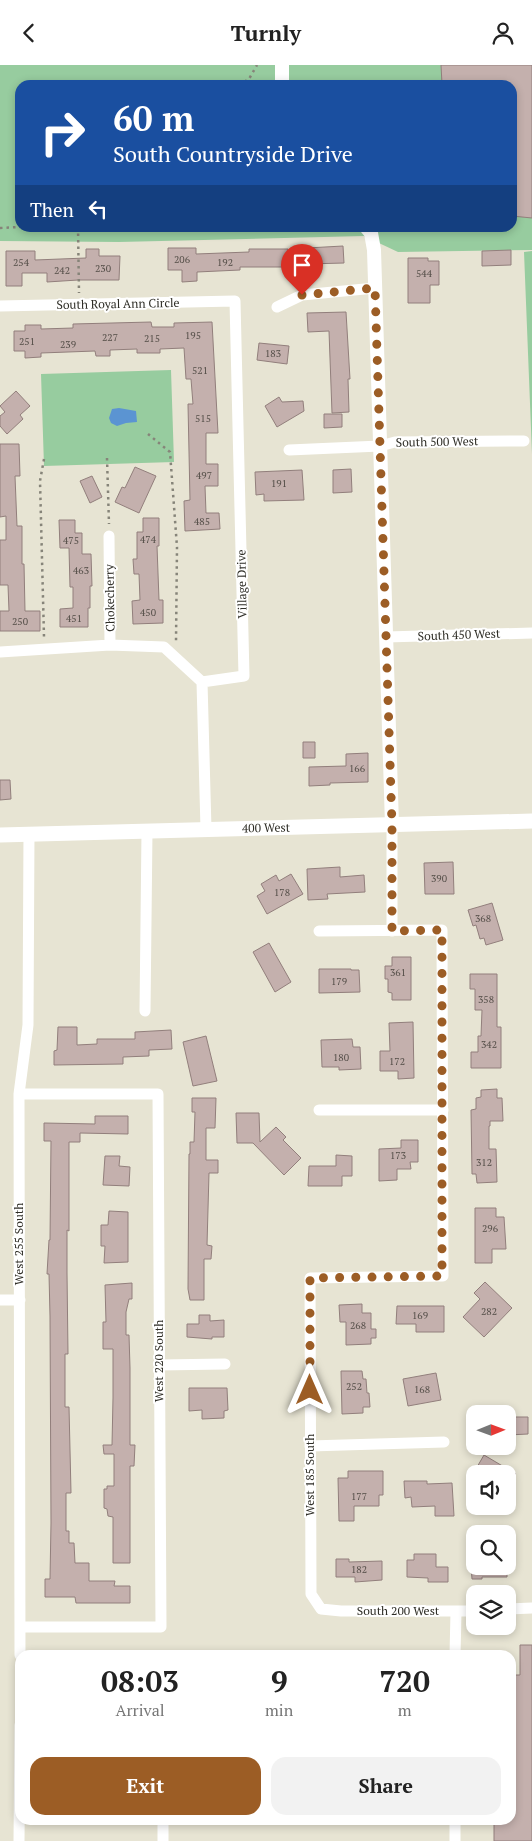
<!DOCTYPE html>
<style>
:root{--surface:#fff;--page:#f2f2f2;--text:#222;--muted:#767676;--accent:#9c5d25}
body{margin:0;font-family:"PT Serif",serif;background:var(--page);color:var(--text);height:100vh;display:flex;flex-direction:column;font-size:19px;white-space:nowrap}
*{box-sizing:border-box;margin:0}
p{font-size:16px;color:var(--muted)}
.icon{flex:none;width:28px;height:28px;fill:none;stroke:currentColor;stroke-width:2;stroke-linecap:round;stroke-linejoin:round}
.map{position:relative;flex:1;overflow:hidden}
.panel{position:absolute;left:15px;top:1585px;width:501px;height:175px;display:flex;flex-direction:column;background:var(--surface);border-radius:15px;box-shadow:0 2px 8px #0003}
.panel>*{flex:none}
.guide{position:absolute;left:15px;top:15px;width:502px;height:152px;border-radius:15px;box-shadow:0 2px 8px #0003;background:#1a4fa0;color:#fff;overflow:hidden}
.needle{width:32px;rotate:89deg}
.tools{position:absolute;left:466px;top:1340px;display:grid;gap:10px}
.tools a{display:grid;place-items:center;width:50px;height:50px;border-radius:10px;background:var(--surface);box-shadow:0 2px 8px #0003;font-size:25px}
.pin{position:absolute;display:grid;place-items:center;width:42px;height:42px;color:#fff;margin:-51px -21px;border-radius:50% 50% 50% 0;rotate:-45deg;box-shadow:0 0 5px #0007}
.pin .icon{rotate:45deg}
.me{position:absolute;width:55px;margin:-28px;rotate:0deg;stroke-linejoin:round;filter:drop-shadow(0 0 4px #0008)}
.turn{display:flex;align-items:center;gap:18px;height:105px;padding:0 15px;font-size:22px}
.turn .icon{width:65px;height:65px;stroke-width:2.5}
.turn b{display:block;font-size:35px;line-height:42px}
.then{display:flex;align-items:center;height:48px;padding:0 15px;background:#0003;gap:10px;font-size:19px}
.eta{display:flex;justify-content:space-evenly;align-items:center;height:85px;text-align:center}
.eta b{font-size:30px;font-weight:700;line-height:35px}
.action{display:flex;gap:10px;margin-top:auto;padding:10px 15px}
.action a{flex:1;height:58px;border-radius:15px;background:var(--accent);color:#fff;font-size:20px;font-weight:700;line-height:58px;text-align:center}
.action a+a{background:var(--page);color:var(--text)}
header{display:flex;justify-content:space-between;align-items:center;height:65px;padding:0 15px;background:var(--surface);font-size:22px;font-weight:700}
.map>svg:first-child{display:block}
</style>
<header><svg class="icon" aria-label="back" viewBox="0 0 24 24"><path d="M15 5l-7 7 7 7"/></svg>Turnly<svg class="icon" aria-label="person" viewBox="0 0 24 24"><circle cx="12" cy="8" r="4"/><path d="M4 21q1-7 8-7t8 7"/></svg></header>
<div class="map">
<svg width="532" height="1776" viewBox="0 0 532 1776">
<rect width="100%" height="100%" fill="#e7e4d3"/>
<path fill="#97cc9f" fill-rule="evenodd" d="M0,0H532V185L398,187L364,171L119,177L0,176ZM20,20H512V162H20Z
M532,186V389L524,187Z
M171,305L174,397L44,401L41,309Z"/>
<path fill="#5b94d2" d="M119,343L136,346L137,357L126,358L117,361L111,358L109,353L112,344Z"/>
<path fill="#c4b0ad" stroke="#927f7c" d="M441,0H532V153L512,151V20L442,19Z
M343,181L344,198L307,199V183Z
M168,183H196V189L249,187V184H288L287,202H240V205L197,207V216L182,217V205H168Z
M86,184H99V191H120L119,215H78L47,217V208H22V221H6V186H35V195L86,193Z
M511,185V200L482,201V186Z
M408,193H428V196H439V220H430V238H408Z
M346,247L350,314H348L349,347L332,348L329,266L308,267L307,248Z
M151,257L152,262H174V258L212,257L218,368H206V399H218V421H205L206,448H219L220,464L185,466L184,436L190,435L188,339H193L191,314H186L184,283L160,284V288H137V284L110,285V291H96L95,286L41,288V292L25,293V286H14V266H25V260H41V264L73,263V259Z
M259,278L289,281L287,299L257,295Z
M16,326L30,341L20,350L23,354L7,369L0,361V351L5,347L0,341Z
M279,332L282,337L303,336L304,346L277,362L265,341Z
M324,349H342V362L324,363Z
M0,379H19L20,411H15L17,461H22V499H24L25,546H40V566H0V546H9L8,520H0V475H6V451L0,452Z
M135,402L156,411L139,448L115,437L122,422L125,423Z
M351,404L352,427L333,428V405Z
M302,405L304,435L264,436V429L256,430L255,407Z
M92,411L102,432L90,438L80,416Z
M143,453H159V481H157L159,535H163V558L133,559L132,536L140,535L139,509H134L133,494H137V467H143Z
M59,455H75V468H82V489H91L92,521H90V543H88V562H60V544L73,543V522H70L69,483H60Z
M303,677H315V693H303Z
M368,688V717L330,718V720L309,721V702L346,701V689Z
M0,715H10L11,734L0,735Z
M453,797L454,829H425L424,798Z
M340,802V812L364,810L365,827L327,829L328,834L308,835L307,804Z
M291,809L303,829L267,849L257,831L265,826L261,819L276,810L279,816Z
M492,838L503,875L486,880L484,873L480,874L476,860L473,861L468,845Z
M269,878L291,917L275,927L253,887Z
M392,892H411V935H392V928L388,927V914H385V901H392Z
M319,904H351V905H359L360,927L319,928Z
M470,909H497V962H501V1003H471V987H478V971H481L482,945H475V924H470Z
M413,957L414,1013L398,1014V1006H380V986H390L389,958Z
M58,962H77V980L97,979V974H135V967L171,965L172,984L149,985V991L123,992V999L54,1000V986L57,985Z
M206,971L217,1016L193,1021L183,977Z
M352,974L353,982H360L361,1004L339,1005V1002H322L321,975Z
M497,1024V1033H502L503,1056H490V1061H489V1084H496L497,1117L477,1118L476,1109H472L471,1045L476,1044V1033L481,1032V1025Z
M192,1033H216L215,1063H206V1095H218V1108H209L207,1180L212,1181L211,1194H204V1235H190L188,1224L189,1089H190V1077H194L195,1047H192Z
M236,1048H259L260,1077L276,1062L286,1072L283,1075L301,1093L284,1110L253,1078H237Z
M95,1051H128V1069L80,1068V1077H69V1166L67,1165V1208L68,1289H65V1342H69L71,1428H66V1466H69V1478H74L75,1498H89V1516H115L114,1521H130V1538H76L75,1532H45V1514H50L51,1458L50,1251L49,1209H47L49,1175H50L51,1076H44V1058L95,1059Z
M401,1075H418V1097H410L411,1104H397V1115L379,1116V1084L401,1083Z
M336,1090L352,1091V1111H342V1121H308L309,1101H336Z
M105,1091H120L119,1101L130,1102L129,1121L103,1120Z
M475,1143H496V1152H504L506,1184H492V1198H475Z
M109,1146L128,1147V1197L104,1198L105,1181H101V1160H108Z
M485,1217L512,1243L484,1272L463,1252L480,1234L474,1228Z
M132,1218V1234H129L126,1247V1270H129L130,1303V1380H135L134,1401H130V1498H113V1452L108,1451L107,1444L104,1443V1424H107V1421H114V1389H104L103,1380H112L113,1333V1284H103V1257H106L105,1220Z
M362,1239V1248H371V1264H376V1273H371V1279L346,1280V1257H340L339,1240Z
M397,1241H444V1267H416V1259H396Z
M199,1250H210V1256L224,1255V1272H212V1274L187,1272V1259H199Z
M341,1306H362L363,1314H366L367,1328H369L370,1342H363V1348L342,1349Z
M436,1308L441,1335L408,1341L403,1314Z
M189,1323H227L228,1345L224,1346V1353L202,1354V1345L189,1346Z
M508,1352H528V1369L508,1370Z
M484,1390L516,1409H473Z
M348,1406H383V1430H379V1441H354V1456H339L338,1413H348Z
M404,1416H427V1419L452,1418L454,1451H435V1441L412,1442L411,1432L405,1433Z
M414,1489H436V1502H448V1517H428V1513L407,1512V1495H414Z
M336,1494H349V1497L382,1496V1515L355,1517V1512H336Z
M471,1501H507V1512H482V1514H472Z
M520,1580H532V1776H494V1755H511V1610H520Z"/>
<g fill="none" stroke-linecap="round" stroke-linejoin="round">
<path stroke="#868479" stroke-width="2.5" stroke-dasharray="2.5 4" stroke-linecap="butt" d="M239,20L249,14L257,0
M78,162L79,228
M0,163L20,162
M148,369L170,387L177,482L176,577
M107,393L109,459
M44,394L40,416L44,572"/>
<path stroke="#fff" stroke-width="11" d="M0,241L235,236L244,611L202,617
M277,242L302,230L375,223
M289,385L380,381L395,377L524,376
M109,471L110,580
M386,572L532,568
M0,587L110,580L164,582L202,617
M202,617L206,764
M319,866L442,865L443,1211L310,1213L311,1529L321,1544L341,1546H475
M392,866V760
M145,946L147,766
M19,1029H158L161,1562H20
M319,1045H443
M0,1235H20
M159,1300L225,1299
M310,1381L444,1377
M508,1544L532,1543
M20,1590L19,1029L28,960L29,768
M455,1590L456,1547
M163,1755V1776
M455,1755V1776
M19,1776L20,1660"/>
<path stroke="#fff" stroke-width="14" d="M282,0V20
M366,162L371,168L374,185L392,760"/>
<path stroke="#fff" stroke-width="15" d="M0,770L532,756"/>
</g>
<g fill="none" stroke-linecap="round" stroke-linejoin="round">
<path stroke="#9c5d25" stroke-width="9" stroke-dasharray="0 16.2" d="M302,230L375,223L392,760V866L442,865V1211L310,1213V1325"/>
</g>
<g text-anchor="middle" stroke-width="4" stroke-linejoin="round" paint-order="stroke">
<g font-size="10" fill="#544e48">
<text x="182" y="198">206</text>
<text x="21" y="201">254</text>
<text x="225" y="201">192</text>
<text x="103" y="207">230</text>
<text x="62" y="209">242</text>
<text x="424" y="212">544</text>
<text x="193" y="274">195</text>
<text x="110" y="276">227</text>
<text x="152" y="277">215</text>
<text x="27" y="280">251</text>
<text x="68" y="283">239</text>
<text x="273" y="292">183</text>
<text x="200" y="309">521</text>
<text x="203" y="357">515</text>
<text x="204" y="414">497</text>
<text x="279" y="422">191</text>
<text x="202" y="460">485</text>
<text x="148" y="478">474</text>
<text x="71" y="479">475</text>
<text x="81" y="509">463</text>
<text x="148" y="551">450</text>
<text x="74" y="557">451</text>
<text x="20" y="560">250</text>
<text x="357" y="707">166</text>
<text x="439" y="817">390</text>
<text x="282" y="831">178</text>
<text x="483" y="857">368</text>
<text x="398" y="911">361</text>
<text x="339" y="920">179</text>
<text x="486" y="938">358</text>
<text x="489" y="983">342</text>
<text x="341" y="996">180</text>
<text x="397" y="1000">172</text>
<text x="398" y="1094">173</text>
<text x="484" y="1101">312</text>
<text x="490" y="1167">296</text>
<text x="489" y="1250">282</text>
<text x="420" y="1254">169</text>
<text x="358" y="1264">268</text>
<text x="354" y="1325">252</text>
<text x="422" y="1328">168</text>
<text x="359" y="1435">177</text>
<text x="359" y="1508">182</text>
</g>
<g font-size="12" fill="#2e2d26" stroke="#fff">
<text transform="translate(118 239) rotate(-1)" y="4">South Royal Ann Circle</text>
<text transform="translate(437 377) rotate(-1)" y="4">South 500 West</text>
<text transform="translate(242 519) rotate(-91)" y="4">Village Drive</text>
<text transform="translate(110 533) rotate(-91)" y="4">Chokecherry</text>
<text transform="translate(459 570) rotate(-2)" y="4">South 450 West</text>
<text transform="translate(266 763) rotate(-1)" y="4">400 West</text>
<text transform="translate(19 1179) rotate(-90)" y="4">West 255 South</text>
<text transform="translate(159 1296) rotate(-90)" y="4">West 220 South</text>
<text transform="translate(310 1410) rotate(-90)" y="4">West 185 South</text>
<text x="398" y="1550">South 200 West</text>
</g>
</g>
</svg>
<div class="tools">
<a><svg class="needle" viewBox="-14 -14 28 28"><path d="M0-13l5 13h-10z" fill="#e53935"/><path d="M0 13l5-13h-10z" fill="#767676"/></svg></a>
<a><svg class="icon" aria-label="sound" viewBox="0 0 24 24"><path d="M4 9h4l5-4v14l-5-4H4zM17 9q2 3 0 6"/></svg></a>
<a><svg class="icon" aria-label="search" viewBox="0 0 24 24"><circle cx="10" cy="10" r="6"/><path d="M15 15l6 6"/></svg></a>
<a><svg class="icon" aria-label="layers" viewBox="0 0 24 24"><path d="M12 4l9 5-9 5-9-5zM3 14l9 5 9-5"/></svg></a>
</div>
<div class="pin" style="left:302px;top:230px;background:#d93025"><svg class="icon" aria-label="arrive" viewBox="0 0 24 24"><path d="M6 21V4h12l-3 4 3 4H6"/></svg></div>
<svg class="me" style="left:310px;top:1325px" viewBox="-20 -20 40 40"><path d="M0-17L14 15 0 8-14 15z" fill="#9c5d25" stroke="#fff" stroke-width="4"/></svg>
<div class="guide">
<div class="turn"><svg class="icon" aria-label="right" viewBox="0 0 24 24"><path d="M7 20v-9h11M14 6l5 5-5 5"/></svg><div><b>60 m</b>South Countryside Drive</div></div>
<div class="then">Then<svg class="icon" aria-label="left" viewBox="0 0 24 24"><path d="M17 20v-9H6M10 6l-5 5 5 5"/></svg></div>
</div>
<section class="panel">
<div class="eta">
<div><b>08:03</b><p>Arrival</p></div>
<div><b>9</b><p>min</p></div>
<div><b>720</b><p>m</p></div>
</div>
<div class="action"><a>Exit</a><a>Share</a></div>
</section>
</div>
